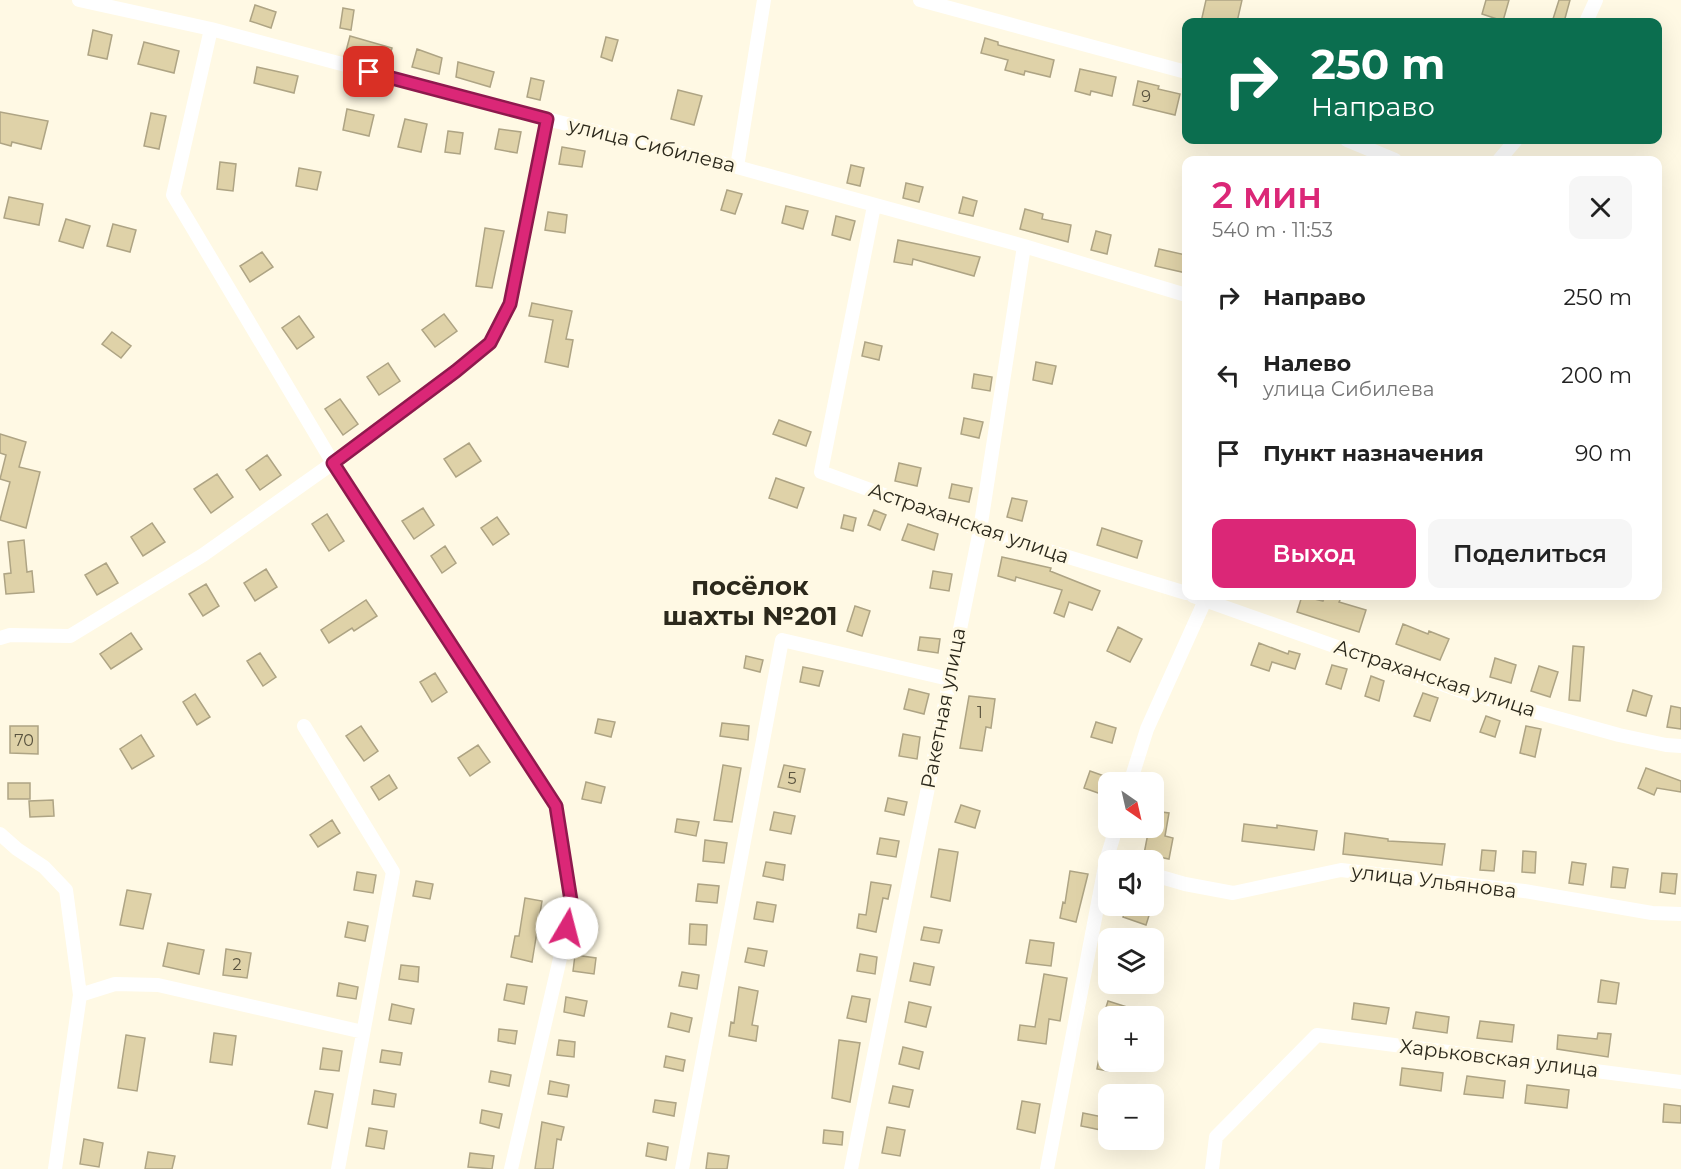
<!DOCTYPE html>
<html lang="ru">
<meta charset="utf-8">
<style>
:root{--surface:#fff;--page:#f6f6f6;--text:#222;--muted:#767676;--accent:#db2777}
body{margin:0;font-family:Montserrat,sans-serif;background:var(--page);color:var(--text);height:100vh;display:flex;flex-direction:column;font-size:22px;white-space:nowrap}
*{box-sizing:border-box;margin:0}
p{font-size:20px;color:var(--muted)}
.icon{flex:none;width:33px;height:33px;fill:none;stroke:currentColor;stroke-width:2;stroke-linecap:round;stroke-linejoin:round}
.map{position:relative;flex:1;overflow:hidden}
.details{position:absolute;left:1182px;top:156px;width:480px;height:444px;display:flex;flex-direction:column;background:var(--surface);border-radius:12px;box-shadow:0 6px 24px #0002}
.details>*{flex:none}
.banner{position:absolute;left:1182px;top:18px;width:480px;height:126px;border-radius:12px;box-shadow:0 6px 24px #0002;background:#0b6e4f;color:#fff;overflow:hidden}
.needle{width:39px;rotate:146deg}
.controls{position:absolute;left:1098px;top:772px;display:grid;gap:12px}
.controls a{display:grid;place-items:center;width:66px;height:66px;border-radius:12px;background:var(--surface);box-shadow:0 6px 24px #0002;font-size:30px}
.pin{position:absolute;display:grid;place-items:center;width:51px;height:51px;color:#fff;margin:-26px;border-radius:12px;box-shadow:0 3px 9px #0006}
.me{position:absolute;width:66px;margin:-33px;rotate:8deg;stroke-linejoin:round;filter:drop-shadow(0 0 4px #0008)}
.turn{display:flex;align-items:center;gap:21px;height:126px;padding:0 30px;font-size:27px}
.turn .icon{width:78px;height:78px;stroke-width:2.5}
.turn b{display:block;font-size:42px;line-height:51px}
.round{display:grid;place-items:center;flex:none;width:63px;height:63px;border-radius:12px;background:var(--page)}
.headline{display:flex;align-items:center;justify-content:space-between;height:102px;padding:0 30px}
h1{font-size:36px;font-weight:600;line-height:45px;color:var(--accent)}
.primary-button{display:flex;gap:12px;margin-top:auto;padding:12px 30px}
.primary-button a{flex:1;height:69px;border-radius:12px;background:var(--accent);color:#fff;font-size:24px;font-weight:600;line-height:69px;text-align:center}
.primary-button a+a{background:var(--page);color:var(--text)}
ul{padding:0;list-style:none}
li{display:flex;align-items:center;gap:18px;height:78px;padding:0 30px}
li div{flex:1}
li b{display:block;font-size:22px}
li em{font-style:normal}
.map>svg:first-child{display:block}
</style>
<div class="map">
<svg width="1681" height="1169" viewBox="0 0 1681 1169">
<rect width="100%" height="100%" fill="#fff9e4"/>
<path fill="#dfd2a8" stroke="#aea484" stroke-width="1.5" d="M1206,0H1242L1237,22H1201Z
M1486,0H1509L1503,21L1482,14Z
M1559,0H1570L1564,22L1553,19Z
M255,5L276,12L271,28L250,21Z
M343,8L354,10L351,30L340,28Z
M93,30L112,35L107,59L88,55Z
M350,36L392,48L388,63L345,55Z
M606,37L618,40L612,61L601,57Z
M985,38L998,42V45L1054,60L1050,77L1025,71L1024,75L1005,70L1008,60L981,53Z
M144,42L179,51L174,73L138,64Z
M417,49L442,58L439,74L412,67Z
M458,62L494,72L490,87L456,77Z
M257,67L298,76L294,93L254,83Z
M1080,69L1116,77L1112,96L1091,91L1090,95L1075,91Z
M531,78L544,81L540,100L527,97Z
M1138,81L1159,86L1158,89L1180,94L1175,115L1133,105Z
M678,90L702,96L694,125L671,119Z
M347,109L374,115L369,136L343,130Z
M0,112L48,121L41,149L12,142L11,146L0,143Z
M151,113L166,116L159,149L144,146Z
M405,119L427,124L421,152L398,147Z
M499,129L521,132L517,153L495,149Z
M448,131L463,133L460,154L445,152Z
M562,147L585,151L582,167L559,164Z
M220,162L236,164L233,191L217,189Z
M851,165L864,168L860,186L847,183Z
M299,168L321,172L317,190L296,186Z
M906,183L923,187L919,202L903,198Z
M727,190L742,194L735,214L721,210Z
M9,197L43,204L39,225L4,218Z
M963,197L977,201L973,216L959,213Z
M786,206L808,211L803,229L782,223Z
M1025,209L1043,214L1042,219L1071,225L1068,242L1020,229Z
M548,212L567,215L565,233L545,230Z
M836,216L855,221L850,240L832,235Z
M66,219L90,226L83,248L59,241Z
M113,224L136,230L130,252L107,246Z
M485,228L504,231L492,288L476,286Z
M1096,231L1111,235L1107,254L1091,250Z
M898,240L980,257L974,276L913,259L912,265L894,262Z
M1159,249L1186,255V273L1155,266Z
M262,252L273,267L250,282L240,266Z
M532,303L572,311L566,339L573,340L568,367L545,362L553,320L529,316Z
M444,314L457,331L435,347L422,330Z
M299,316L314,337L297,349L282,328Z
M112,332L131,346L121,358L102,344Z
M865,342L882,346L879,360L862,356Z
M1036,362L1056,366L1052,384L1033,380Z
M388,363L400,381L379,395L367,377Z
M974,374L992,377L990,391L972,388Z
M340,399L358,424L343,435L325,409Z
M964,418L983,422L979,438L961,434Z
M779,420L811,432L806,446L773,434Z
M0,434L26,442L19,467L40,472L26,528L0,520L10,482L0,479L6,455L0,453Z
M469,443L481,461L456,477L444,459Z
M267,455L281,475L260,490L246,470Z
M899,463L921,468L917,486L895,481Z
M217,474L233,497L211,513L194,489Z
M776,478L804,488L797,508L769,498Z
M952,484L972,488L969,502L949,498Z
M1012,498L1027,501L1022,521L1007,517Z
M423,508L434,525L414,539L402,521Z
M874,510L886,515L880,530L868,525Z
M327,514L344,541L329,551L312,524Z
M844,515L856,518L853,531L841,528Z
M497,517L509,534L493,545L481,528Z
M152,523L165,542L143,556L131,537Z
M908,524L938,534L934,550L902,540Z
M1102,528L1142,541L1137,558L1097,545Z
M24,540L27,572L32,571L34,592L6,594L4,574L11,573L8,542Z
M445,546L456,563L442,573L431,556Z
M1002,557L1051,568L1050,571L1100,591L1092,610L1069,602L1064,617L1054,613L1062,590L1016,577L1015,581L998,576Z
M106,563L118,583L97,595L85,575Z
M266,569L277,587L255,601L244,583Z
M933,571L952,574L949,591L930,588Z
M206,584L219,606L203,616L189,594Z
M1302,596L1323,601L1325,596H1331L1341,598L1339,602L1366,610L1359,632L1297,612Z
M366,600L377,616L354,631L352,628L329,643L321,630Z
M855,606L870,611L862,636L847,631Z
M1403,624L1428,634L1429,631L1449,639L1440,660L1396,644Z
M1118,627L1142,639L1130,662L1107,651Z
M131,633L142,649L111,669L100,654Z
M920,637L940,639L938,653L918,650Z
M1259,643L1288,654L1289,651L1300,654L1295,669L1272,662L1269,671L1251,665Z
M1573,646L1584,647L1580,701L1569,700Z
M260,653L276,677L263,686L247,661Z
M746,656L763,660L760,672L744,668Z
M1495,658L1516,665L1511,683L1490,677Z
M1332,665L1347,669L1341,689L1326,684Z
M1539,666L1558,672L1550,697L1531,691Z
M803,667L823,671L819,686L800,682Z
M435,673L447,692L432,702L420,682Z
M1371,676L1384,681L1379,701L1365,696Z
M909,689L929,694L924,714L904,709Z
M1633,690L1652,696L1646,716L1627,711Z
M1423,693L1438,698L1430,721L1414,716Z
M195,694L210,717L197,725L183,702Z
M969,696L995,699L991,728L986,727L982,751L960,748Z
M1671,706L1681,708V729L1667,727Z
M1486,716L1500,721L1495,737L1480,732Z
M598,719L615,722L611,737L595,733Z
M1096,722L1116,728L1112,743L1091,737Z
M722,723L749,726L748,740L720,736Z
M10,726H38V754L10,753Z
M361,726L378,751L364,761L346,736Z
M1526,726L1541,729L1535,757L1520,753Z
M903,734L920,737L917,759L899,756Z
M141,735L154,756L132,769L120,749Z
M478,745L490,762L470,776L458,758Z
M723,765L741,768L732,822L714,820Z
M784,765L805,769L800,792L778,787Z
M1646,768L1681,781V792L1657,788L1654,795L1638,788Z
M1090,771L1107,777L1101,794L1084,788Z
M389,775L397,788L379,800L371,787Z
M586,782L605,787L601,803L582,799Z
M8,783H30V799H8Z
M888,798L907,802L904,815L885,811Z
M53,800L54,816L30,817L29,801Z
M961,805L980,811L975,828L955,822Z
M1154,811L1169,813L1165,836L1173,838L1169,859L1144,854L1148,833L1154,834Z
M774,812L795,816L791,834L770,830Z
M677,819L699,822L696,836L675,832Z
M332,820L340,833L318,847L310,835Z
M1244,824L1277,828V825L1317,831L1314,850L1242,841Z
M1345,833L1388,839V841L1445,844L1442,865L1343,854Z
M880,838L899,841L896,857L877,854Z
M705,840L727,843L724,863L703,861Z
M939,849L958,852L950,901L931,897Z
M1482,850L1496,851L1494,871L1480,870Z
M1523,851L1536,852L1535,873L1522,872Z
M766,862L785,865L783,880L763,876Z
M1572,862L1586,864L1583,885L1569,883Z
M1613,867L1628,869L1625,888L1611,887Z
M1070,871L1088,874L1076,922L1060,918L1063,902L1065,903Z
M357,872L376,875L373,893L354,890Z
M1662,873L1677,874L1675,894L1660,892Z
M416,881L433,884L430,899L413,896Z
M871,882L891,885L888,899L883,898L876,932L857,928L859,914L866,915Z
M698,884L719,886L717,903L696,901Z
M127,890L151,894L143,929L120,925Z
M525,898L542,901L532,962L511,957L515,936H519Z
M757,902L776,905L773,922L754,919Z
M1127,906H1152L1146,925L1123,917Z
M348,922L368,926L365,941L345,937Z
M690,924L707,925L706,945L689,944Z
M924,927L942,930L939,943L921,940Z
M1030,940L1054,943L1051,966L1026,963Z
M168,943L204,950L199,974L163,966Z
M748,948L767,951L764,966L745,962Z
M226,949L251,953L247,978L223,975Z
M860,954L877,957L875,974L857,971Z
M575,955L596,958L594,974L573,971Z
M914,963L934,967L930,985L910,981Z
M401,965L419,967L418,982L399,979Z
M682,972L699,975L697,989L679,986Z
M1044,974L1067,978L1060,1021L1049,1019L1046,1044L1018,1040L1020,1025L1035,1027Z
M1601,980L1619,983L1616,1004L1598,1002Z
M339,983L358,987L356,999L337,996Z
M507,984L527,987L524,1004L504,1000Z
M739,987L758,991L752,1025L758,1026L756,1041L729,1036L731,1022L734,1023Z
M852,996L870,999L866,1022L847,1018Z
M566,997L587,1001L584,1016L564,1012Z
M1108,1001L1127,1007L1124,1017H1103Z
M909,1002L931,1007L926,1027L905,1022Z
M1354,1003L1389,1008L1386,1024L1352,1019Z
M392,1004L414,1009L411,1024L389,1020Z
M1416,1012L1449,1017L1447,1033L1413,1028Z
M671,1013L692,1018L689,1032L668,1027Z
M1480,1021L1514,1025L1512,1042L1477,1038Z
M499,1029L517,1031L515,1044L498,1041Z
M214,1033L236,1036L232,1065L210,1062Z
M1598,1033L1611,1034L1608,1057L1557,1049L1558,1035L1597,1039Z
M126,1035L145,1038L137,1091L118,1088Z
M1103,1036H1108V1071L1097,1069Z
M559,1040L575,1042L574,1057L557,1055Z
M839,1040L860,1043L850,1102L832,1098Z
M903,1047L923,1052L919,1069L899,1064Z
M323,1048L342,1051L339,1071L320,1069Z
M382,1050L402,1053L400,1065L380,1062Z
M666,1056L685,1060L683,1071L664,1067Z
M1402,1068L1443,1073L1441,1091L1400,1085Z
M491,1071L511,1075L509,1086L489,1082Z
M1467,1076L1505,1081L1503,1098L1464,1094Z
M550,1081L569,1085L567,1097L548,1094Z
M1527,1085L1569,1090L1567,1108L1525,1103Z
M893,1086L913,1090L909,1107L889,1103Z
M374,1090L396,1094L394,1107L372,1104Z
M315,1091L333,1094L327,1128L308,1124Z
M655,1100L676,1103L674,1116L653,1112Z
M1022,1101L1040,1104L1035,1133L1017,1129Z
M1664,1104L1681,1106V1123L1663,1122Z
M482,1110L502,1114L499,1128L480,1123Z
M1083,1113L1103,1117L1101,1130L1081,1126Z
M542,1122L564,1127L561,1140L557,1139L553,1169H535Z
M887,1127L905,1130L900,1156L882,1153Z
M369,1128L387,1131L384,1149L366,1146Z
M824,1130L843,1132L842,1145L823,1143Z
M84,1139L103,1143L99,1167L80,1164Z
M648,1143L668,1147L666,1160L646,1156Z
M148,1152L175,1156L172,1169H145Z
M470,1153L494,1156L492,1169L468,1167Z
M708,1153L729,1156L727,1169H706Z"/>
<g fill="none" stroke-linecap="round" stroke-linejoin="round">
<path stroke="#fff" stroke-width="14" d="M79,0L211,29L547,119L737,167L1024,246L1186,295
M920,0L1186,72
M1586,22L1596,0
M211,29L173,195L333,463L556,806L572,907L511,1169
M1347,140L1395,160
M1499,160L1516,140
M737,167L764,0
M874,206L821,472L980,530L1186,593
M1193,596L1464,692L1619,735L1666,745L1681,746
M0,638L10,635L70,636L203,555L333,463L456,371L490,343L510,304L547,119
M304,726L393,872L338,1169
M1130,783L1147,729L1207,596
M0,834L17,849L44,867L66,890L80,995L55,1169
M1154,875L1185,884L1233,893L1341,870L1524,891L1652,913L1681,914
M80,995L115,984L158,985L363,1032
M682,1169L782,640L949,679
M851,1169L980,530L1024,246
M1047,1169L1106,861L1116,828
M1212,1169L1216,1137L1317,1035L1681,1082"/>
</g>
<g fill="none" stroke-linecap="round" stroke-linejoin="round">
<defs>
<path id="route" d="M369,72L547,119L510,304L490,343L456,371L333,463L556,806L572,907L567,928"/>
</defs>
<use href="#route" stroke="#8e194d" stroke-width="15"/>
<use href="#route" stroke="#db2777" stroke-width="10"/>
</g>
<g text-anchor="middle" stroke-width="6" stroke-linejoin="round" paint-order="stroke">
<g font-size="16" fill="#59533f">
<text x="1146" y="102">9</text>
<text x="980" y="718">1</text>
<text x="24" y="746">70</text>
<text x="792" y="784">5</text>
<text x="237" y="970">2</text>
</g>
<g font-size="20" fill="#2c291c" stroke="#fff9e4">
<text transform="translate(652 145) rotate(14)" y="7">улица Сибилева</text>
<text transform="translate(969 523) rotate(19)" y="7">Астраханская улица</text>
<text transform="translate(1435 678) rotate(18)" y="7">Астраханская улица</text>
<text transform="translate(943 708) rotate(-79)" y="7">Ракетная улица</text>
<text transform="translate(1434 881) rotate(7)" y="7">улица Ульянова</text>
<text transform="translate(1499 1058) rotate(7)" y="7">Харьковская улица</text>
</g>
<g font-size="26" font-weight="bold" fill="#2c291c" stroke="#fff9e4">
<text x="750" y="595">посёлок<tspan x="750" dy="30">шахты №201</tspan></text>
</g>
</g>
</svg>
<div class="controls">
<a><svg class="needle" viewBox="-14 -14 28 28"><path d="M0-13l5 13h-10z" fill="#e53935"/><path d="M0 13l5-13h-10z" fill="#767676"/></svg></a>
<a><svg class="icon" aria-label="sound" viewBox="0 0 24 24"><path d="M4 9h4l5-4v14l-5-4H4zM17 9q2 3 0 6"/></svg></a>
<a><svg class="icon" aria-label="layers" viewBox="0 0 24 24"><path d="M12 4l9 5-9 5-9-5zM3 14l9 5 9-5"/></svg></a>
<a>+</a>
<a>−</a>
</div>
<div class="pin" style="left:369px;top:72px;background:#d93025"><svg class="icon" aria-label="arrive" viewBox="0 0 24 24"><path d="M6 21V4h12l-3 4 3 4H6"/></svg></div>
<svg class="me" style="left:567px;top:928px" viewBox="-20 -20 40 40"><circle r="19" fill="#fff"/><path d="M0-13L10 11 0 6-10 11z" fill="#db2777"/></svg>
<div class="banner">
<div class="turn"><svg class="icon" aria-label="right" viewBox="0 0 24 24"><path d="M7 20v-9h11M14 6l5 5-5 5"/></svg><div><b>250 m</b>Направо</div></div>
</div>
<section class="details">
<div class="headline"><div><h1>2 мин</h1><p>540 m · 11:53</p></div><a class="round"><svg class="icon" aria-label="close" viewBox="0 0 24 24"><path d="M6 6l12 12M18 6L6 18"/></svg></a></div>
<ul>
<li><svg class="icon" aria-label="right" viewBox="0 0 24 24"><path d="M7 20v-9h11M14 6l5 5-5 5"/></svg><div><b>Направо</b></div><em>250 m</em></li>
<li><svg class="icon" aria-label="left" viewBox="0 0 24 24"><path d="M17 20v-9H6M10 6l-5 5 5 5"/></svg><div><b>Налево</b><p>улица Сибилева</p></div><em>200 m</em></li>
<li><svg class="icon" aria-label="arrive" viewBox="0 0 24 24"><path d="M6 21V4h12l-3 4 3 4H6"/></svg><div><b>Пункт назначения</b></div><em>90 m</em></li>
</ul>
<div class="primary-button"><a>Выход</a><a>Поделиться</a></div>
</section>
</div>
